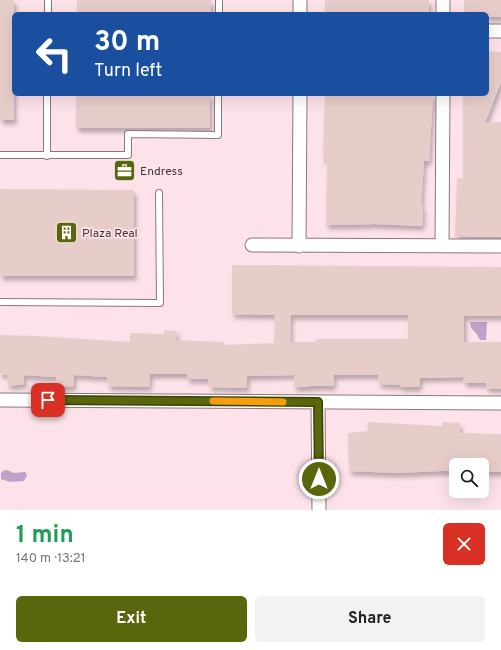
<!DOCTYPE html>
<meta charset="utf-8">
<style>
:root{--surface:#fff;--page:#f2f2f2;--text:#202124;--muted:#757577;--accent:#5a660b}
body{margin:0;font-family:Overpass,sans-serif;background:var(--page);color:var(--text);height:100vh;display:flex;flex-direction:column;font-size:15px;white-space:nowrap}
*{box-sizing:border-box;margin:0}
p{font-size:13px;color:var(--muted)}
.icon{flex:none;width:22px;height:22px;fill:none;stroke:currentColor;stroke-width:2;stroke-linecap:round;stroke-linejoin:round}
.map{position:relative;height:510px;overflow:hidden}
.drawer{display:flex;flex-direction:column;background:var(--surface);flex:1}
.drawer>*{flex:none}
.hud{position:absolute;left:12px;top:12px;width:477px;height:84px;border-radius:6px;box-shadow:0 4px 16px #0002;background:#1a4fa0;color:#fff;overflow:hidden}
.buttons{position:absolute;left:449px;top:458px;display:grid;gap:8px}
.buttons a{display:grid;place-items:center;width:40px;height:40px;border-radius:6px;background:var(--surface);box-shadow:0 4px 16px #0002;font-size:20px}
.pin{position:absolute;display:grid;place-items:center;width:34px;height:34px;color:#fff;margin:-17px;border-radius:8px;box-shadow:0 2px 6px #0006}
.me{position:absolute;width:44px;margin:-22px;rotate:0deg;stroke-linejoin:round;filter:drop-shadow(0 0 3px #0008)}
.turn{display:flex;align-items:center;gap:14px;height:84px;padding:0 16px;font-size:18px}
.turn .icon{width:52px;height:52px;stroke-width:2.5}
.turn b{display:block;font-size:28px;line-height:34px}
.round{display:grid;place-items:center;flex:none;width:42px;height:42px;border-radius:6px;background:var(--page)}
.overview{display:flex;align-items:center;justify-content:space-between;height:68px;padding:0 16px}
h1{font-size:24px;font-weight:700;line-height:30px;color:#1e9e55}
.action{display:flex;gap:8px;margin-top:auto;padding:8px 16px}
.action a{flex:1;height:46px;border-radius:6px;background:var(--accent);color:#fff;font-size:16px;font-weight:700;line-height:46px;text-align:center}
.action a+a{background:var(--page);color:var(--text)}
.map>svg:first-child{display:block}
</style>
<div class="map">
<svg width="501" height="510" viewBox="0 0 501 510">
<defs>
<filter id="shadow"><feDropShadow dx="2.5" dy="4.5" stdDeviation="2" flood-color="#0004"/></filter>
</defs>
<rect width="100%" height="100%" fill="#fde3e9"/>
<path fill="#bfa0ca" d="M470,322H487L486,340H480L476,333L471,328Z
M7,470L14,473L25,472L27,475L24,481L10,482L1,479V473L3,471Z"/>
<path fill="#e7cdca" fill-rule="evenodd" filter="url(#shadow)" d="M0,0H14V120H0Z
M77,0H211V14H77Z
M325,0H429V14H325Z
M464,0H501V17H487V14H464Z
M487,51L501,52V82L485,123L501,122V237L455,236L457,178L463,179V94H487Z
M76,94H210V128H76Z
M325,94H433L429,161H424L421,206H423L422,226L375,224L326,225L327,160H323Z
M0,189L134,190V276H0Z
M232,265L501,267V316H464V342H501V389L486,388V383H464L463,377L420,378L419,387H400V385L379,384L378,375H334L333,386H310V387H294V375L247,376V388L210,387L208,379H187V374H150L149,387L108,386L107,377L74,375L73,387L57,386L56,377L24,375V384L8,386L7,375L0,374V335L37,336L130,342V333L164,334V330L177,331L176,340L224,342V345L274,343L275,315L232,314ZM291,315H408V339H316V342H290Z
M367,422L442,426V422L460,423V433L501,434V472H482V465H456V471H440L397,473L349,471L348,433L368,431Z"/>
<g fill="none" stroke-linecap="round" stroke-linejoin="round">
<defs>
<path id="lane" d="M48,14V0
M219,14V0
M0,155H128V134L218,135V94
M47,156V94
M0,302L160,303L159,193"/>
<path id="street" d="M300,14V0
M443,14V0
M487,31H501
M252,245L501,246
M299,246L300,94
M442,246L443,94
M0,400L501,403
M318,402L319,510"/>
</defs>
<use href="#lane" stroke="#8d767b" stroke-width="8"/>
<use href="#street" stroke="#8d767b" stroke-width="15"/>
<use href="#lane" stroke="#fff" stroke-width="6"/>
<use href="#street" stroke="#fff" stroke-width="13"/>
</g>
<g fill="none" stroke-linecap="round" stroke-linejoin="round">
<defs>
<path id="route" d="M48,400L318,402L319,479"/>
</defs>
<use href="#route" stroke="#3a4207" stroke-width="10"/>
<use href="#route" stroke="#5a660b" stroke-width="7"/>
<path stroke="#f59e0b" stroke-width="7" d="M213,401L283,402"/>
</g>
<defs>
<symbol id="office-square" viewBox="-11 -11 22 22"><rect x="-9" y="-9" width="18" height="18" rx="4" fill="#5a660b" stroke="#fde3e9"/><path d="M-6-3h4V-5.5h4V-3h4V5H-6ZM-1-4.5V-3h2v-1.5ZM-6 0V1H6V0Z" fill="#fff"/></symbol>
<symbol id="building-square" viewBox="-11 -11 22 22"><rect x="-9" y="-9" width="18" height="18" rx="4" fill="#5a660b" stroke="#fde3e9"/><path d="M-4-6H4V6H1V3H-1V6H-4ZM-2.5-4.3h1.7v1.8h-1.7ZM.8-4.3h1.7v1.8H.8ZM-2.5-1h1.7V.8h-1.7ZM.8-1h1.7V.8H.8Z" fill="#fff"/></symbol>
</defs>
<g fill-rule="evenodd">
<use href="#office-square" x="112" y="158" width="25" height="25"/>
<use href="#building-square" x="54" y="220" width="25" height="25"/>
</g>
<g text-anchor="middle" stroke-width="3.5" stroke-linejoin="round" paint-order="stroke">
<g font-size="12" fill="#41373a" stroke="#fde3e9" text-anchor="start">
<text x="140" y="175">Endress</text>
<text x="82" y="237">Plaza Real</text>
</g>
</g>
</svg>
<div class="buttons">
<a><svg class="icon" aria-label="search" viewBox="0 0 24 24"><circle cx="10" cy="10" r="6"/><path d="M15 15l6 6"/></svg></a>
</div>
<div class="pin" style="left:48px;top:400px;background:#d93025"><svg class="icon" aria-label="arrive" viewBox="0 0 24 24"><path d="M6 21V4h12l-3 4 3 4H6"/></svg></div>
<svg class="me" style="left:319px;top:479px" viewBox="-20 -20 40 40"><circle r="17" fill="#5a660b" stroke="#fff" stroke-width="3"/><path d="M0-11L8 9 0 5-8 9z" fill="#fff"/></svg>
<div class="hud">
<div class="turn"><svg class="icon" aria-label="left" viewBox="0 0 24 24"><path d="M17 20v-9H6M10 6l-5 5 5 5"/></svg><div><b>30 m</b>Turn left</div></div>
</div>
</div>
<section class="drawer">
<div class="overview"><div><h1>1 min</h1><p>140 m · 13:21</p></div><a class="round" style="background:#d93025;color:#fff"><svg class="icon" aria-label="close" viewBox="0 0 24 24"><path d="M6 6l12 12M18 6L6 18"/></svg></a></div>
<div class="action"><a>Exit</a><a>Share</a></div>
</section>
